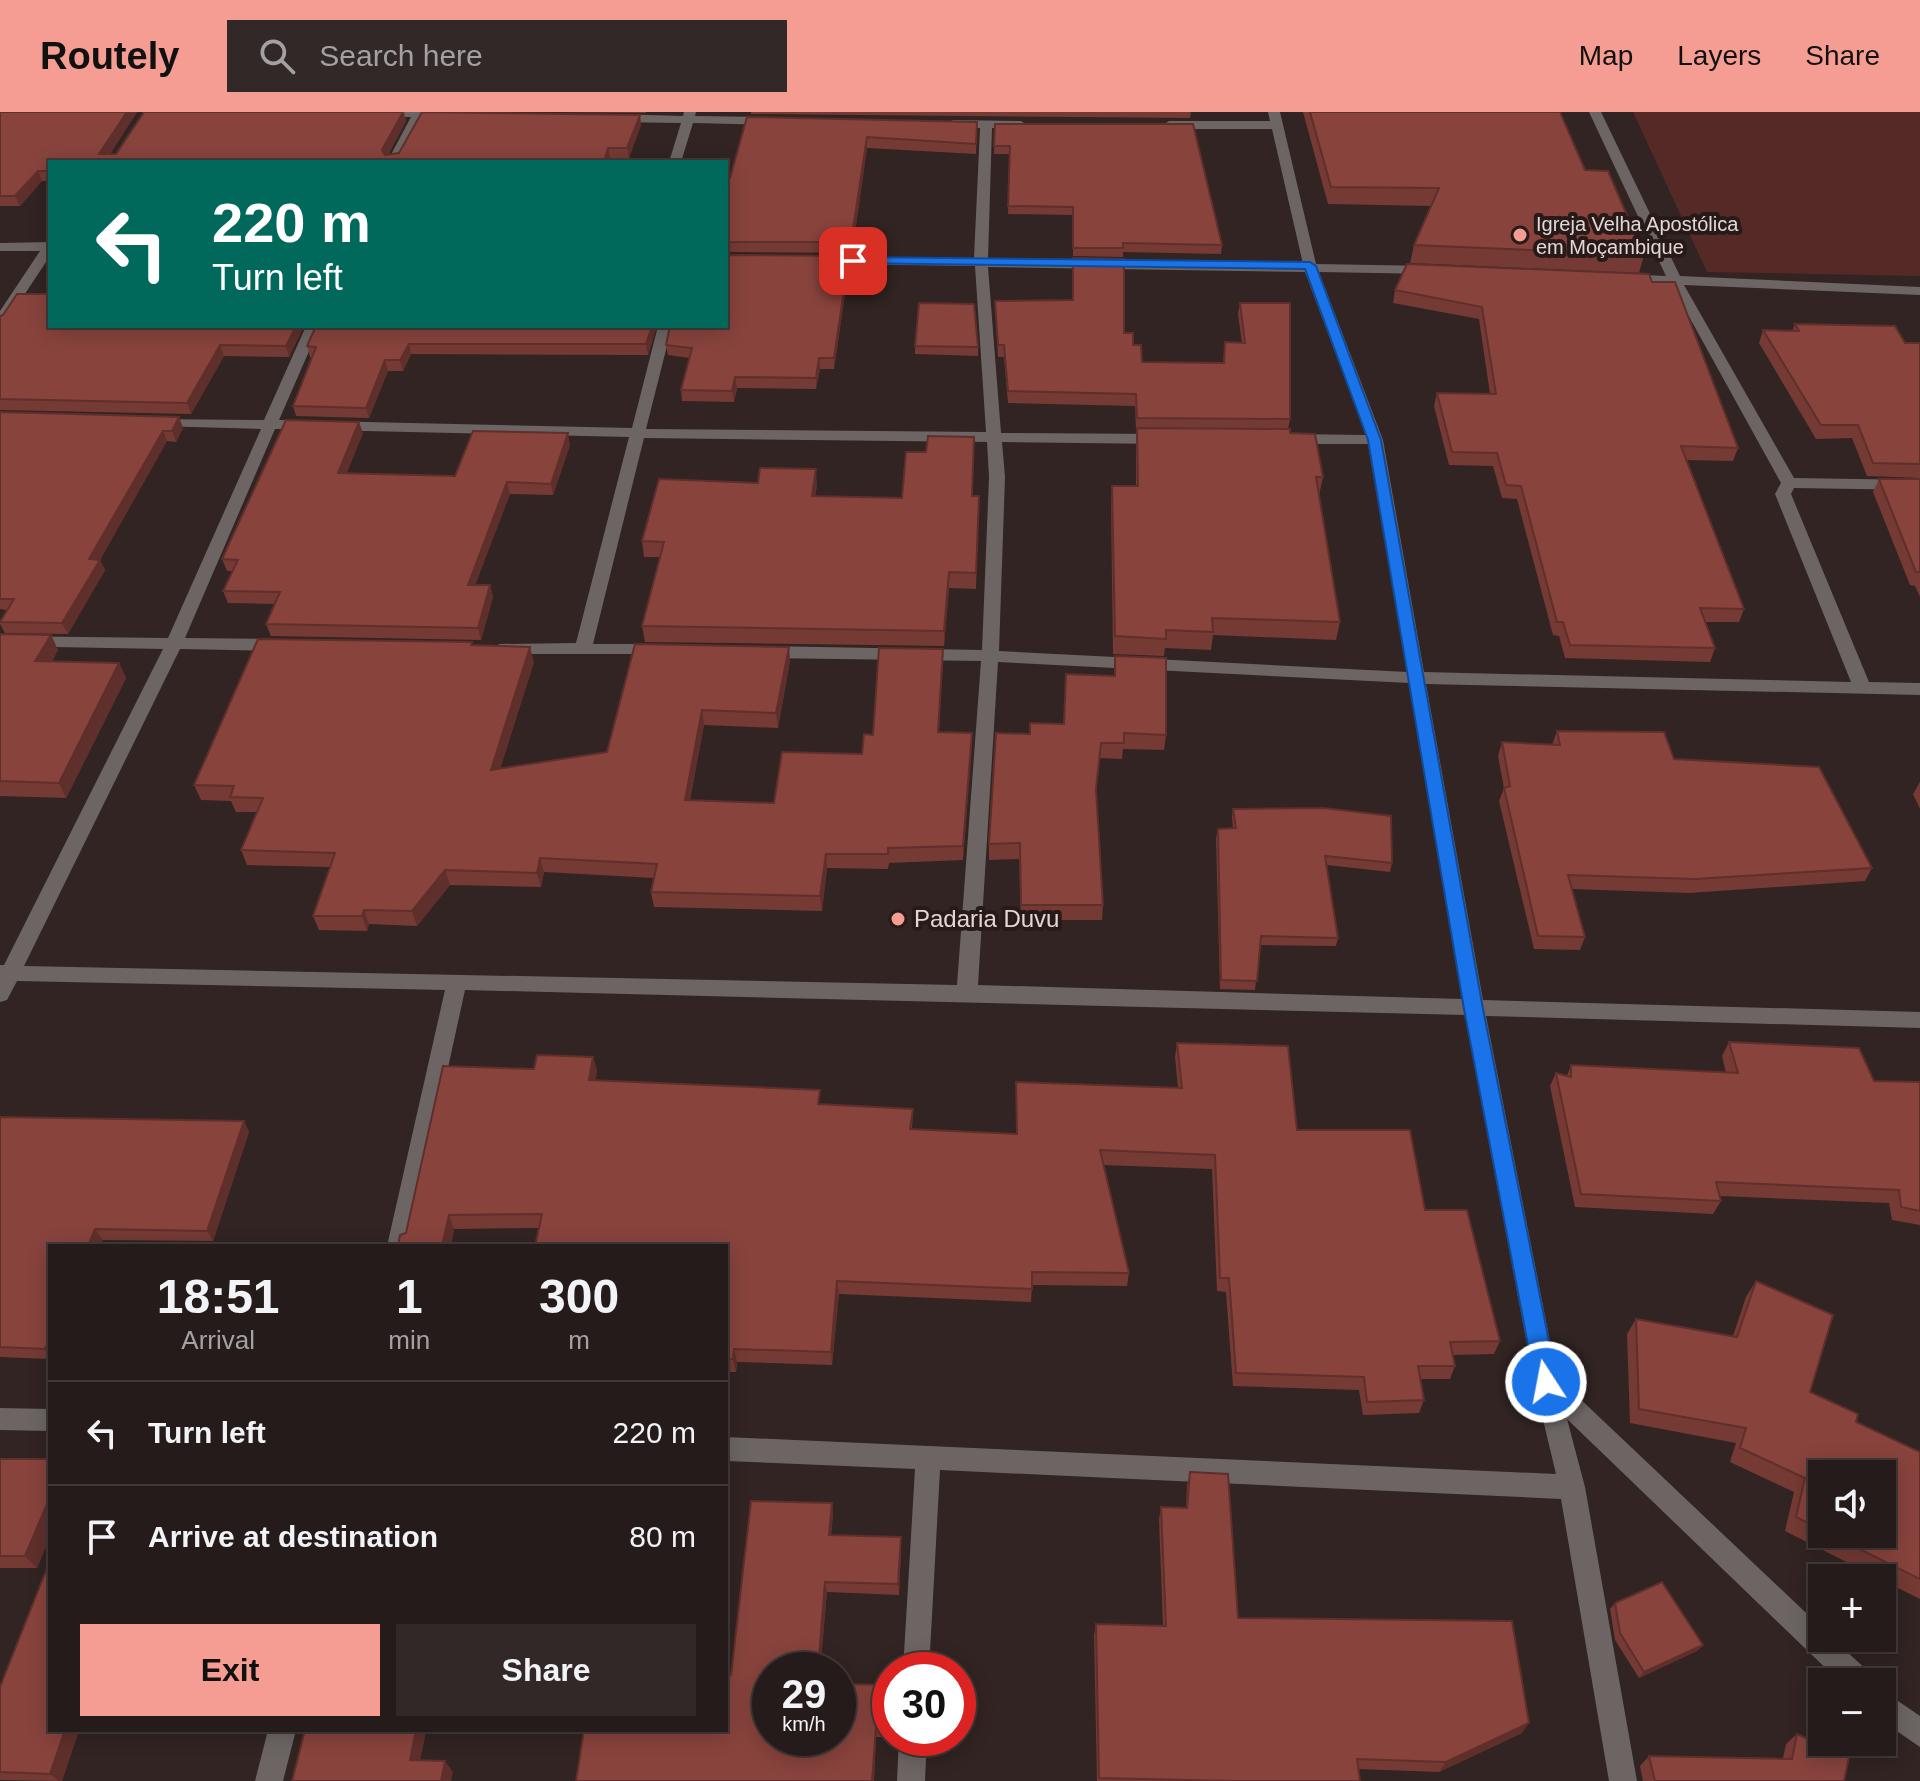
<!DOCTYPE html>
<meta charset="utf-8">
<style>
:root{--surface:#251b1a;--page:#312827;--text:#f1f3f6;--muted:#a3a1a2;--line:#423939;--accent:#f59c93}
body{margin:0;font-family:Helvetica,sans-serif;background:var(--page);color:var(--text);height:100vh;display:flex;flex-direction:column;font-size:30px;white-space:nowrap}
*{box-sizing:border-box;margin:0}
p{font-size:26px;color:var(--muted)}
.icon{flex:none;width:44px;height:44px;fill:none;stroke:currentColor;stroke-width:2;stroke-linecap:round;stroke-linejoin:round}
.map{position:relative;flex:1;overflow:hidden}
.drawer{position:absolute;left:48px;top:1132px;width:680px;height:488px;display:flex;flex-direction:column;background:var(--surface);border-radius:0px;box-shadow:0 4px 20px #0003,0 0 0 2px var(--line)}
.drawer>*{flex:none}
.guide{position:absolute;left:48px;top:48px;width:680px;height:168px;border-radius:0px;box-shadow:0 4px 20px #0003,0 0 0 2px var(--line);background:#00695c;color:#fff;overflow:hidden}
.controls{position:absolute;left:1808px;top:1348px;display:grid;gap:16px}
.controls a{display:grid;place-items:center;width:88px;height:88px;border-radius:0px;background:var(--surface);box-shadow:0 4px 20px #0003,0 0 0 2px var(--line);font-size:40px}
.speed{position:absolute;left:752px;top:1540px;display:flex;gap:16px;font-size:40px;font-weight:700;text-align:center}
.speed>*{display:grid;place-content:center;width:104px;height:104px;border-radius:50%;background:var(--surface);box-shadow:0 4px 20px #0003,0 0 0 2px var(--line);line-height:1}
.speed small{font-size:20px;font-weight:400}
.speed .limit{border:12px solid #d22;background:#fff;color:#111}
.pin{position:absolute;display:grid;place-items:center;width:68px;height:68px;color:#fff;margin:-34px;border-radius:16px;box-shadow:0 4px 12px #0006}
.me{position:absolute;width:88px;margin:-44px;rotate:349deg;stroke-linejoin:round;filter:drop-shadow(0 0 6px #0008)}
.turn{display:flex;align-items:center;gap:28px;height:168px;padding:0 32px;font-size:36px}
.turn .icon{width:104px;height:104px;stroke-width:2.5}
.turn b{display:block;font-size:56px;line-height:68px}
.eta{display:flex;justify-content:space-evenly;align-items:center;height:136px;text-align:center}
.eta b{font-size:48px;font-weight:800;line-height:56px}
.button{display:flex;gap:16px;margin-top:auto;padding:16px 32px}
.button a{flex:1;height:92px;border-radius:0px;background:var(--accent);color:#111;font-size:32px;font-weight:800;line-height:92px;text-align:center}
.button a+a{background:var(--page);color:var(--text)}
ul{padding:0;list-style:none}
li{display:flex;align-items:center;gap:24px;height:104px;padding:0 32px;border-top:2px solid var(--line)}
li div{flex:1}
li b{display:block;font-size:30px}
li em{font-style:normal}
header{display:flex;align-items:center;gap:48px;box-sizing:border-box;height:112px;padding:0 40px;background:var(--accent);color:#111}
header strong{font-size:38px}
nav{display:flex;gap:44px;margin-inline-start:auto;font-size:28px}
.search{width:560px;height:72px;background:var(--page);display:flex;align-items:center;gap:20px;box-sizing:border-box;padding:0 28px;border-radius:0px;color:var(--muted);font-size:30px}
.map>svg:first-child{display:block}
</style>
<header>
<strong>Routely</strong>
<div class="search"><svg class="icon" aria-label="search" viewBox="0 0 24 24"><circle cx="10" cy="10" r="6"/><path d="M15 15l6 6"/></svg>Search here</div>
<nav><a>Map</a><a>Layers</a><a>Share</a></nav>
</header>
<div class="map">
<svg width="1920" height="1669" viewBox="0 0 1920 1669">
<rect width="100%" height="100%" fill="#312422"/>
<path fill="#552a26" d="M1633,0H1920V164L1707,160Z"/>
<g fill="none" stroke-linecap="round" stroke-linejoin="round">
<path fill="#6c6564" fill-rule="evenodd" d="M454,0L453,5H423L399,50H387L411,5H377L372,0Z
M684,0H696L695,4L773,5L779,9L773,13L693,11L681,50H669L681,11L613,10L607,6L613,2L683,4Z
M1268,0H1280L1316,152L1432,154L1439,158L1432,162L1319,160L1383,328L1424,560L1851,570L1775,382L1781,371L1671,172L1624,170L1617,166L1624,162L1666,164L1589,0H1601L1680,164L1920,175V183L1684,173L1794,366L1920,368V378L1794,376L1791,382L1869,570L1920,571V583L1426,572L1483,888L1920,900V916L1486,904L1557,1265L1822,1516V1526H1832L1869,1560L1873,1570H1840L1567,1307L1585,1375L1637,1669H1609L1561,1387L940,1358L929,1558H903L915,1357L726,1349V1325L1556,1362L1534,1270L1465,903L465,878L409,1134H387L445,878L17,869L7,888L0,890V853H4L163,537L0,534V524L168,526L261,317L155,314L148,310L150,307L264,308L306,214H320L279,308L632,316L658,214H672L646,317L986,320L975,154L825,152L820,151V145L974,146L980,16L949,15L947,12L953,8L1021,9L1027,13L1021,17L992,16L988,147L1303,152L1272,17H1169L1163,13L1169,9H1270ZM988,155L1305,160L1366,323L1291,322L1283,327L1291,332H1368L1407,560L999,539L1005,365L1002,330L1163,332L1171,327L1163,322L1001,321ZM275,317L629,325L576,531L499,532L496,536L505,542H667L670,538L667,534L661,532H593L644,326L987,330L989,365L982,538L765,534L756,540L765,546L981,549L957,873L24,854L180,537L281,539L290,533L281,527L185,526ZM998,550L1409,571L1462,887L978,873Z
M50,130V144L5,212L0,213V199L40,139H0V131Z
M0,1296L50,1297V1319L0,1318Z
M1882,1578L1920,1604V1635L1882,1609Z
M268,1618H296L283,1669H255Z
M899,1626H927L925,1669H897Z"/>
</g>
<path fill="#753a34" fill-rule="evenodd" d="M0,0H137L110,42H116L144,0H404L406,9L388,43L640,3L641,13L629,46H610L609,50H50V69H42L20,94H0Z
M554,0H646V1Z
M751,0H1191L1190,6L751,2Z
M1303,0H1560L1585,58L1644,143L1639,161L1410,151L1414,133L1431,94L1328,92Z
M747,5L977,10L976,42L867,36L852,141L726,140V66H730Z
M995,12L1222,133L1221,142L1123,140V145L1073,144V103L1008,102L1010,42H994Z
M849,144V154L834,257H820L816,277L737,276L734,290L682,289L681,278L690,246L668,243L666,233Z
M1407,152L1738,336L1733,349L1686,348L1744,497L1739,510H1705L1715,536L1710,550L1565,546L1559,524L1553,523L1517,387L1502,386L1493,354L1449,353L1434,294L1437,281L1490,282L1479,207L1393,191L1395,178Z
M995,189L1124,221L1133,233L1142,250L1223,251L1225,230L1242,231L1238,202L1240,191L1290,307L1288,317L1323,365L1319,383L1340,510L1336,528L1213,523L1211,538L1165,536L1164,544L1113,542L1111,392L1112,374H1136V333L1137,318H1136L1135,294L1008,291L1004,245H998Z
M0,204L304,214L289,245L224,244L191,302L0,298Z
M1795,212L1905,231H1920V366L1867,364L1852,326L1816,327L1759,231L1763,218L1792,219Z
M316,214H657L648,243L411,242L403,259H388L369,306L296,304L293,294L312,245H310L307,234Z
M915,234L978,235V244L915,242Z
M0,300L179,305L183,316L176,330L167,329L100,448L105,458L68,522L5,521L0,512V509L7,498L0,497Z
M363,321L346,362L455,364L570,333L553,383L510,382L475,473H490L493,485L481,528L271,524L266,512L275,492L228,491L223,479L232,459H227L222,447Z
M1879,367H1920V485L1915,474L1910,473L1873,380Z
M817,373L815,384L902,386L979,384L976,477L949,476L944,534L645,530L642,514L660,445H644L642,429Z
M0,522L51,523L58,538L52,549L119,551L126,566L66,686L0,684Z
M473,533L534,550L500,657L607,640L790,549L778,616L704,613L690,688L774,691L862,642L873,623L943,537L939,620L972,621L963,748L889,751L888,757L827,756L822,799L654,795L651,780L654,766L544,760L541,775L450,773L417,814L369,812L367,819L319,818L313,804L330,755L247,753L241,738L257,700H236L231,689L201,688L194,673Z
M1115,544L1166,623L1164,638L1123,637L1122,647L1100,646L1096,679L1103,793L1102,808H1021L1019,747L989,748V732L1029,622L1064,612L1114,564Z
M1557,619L1674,647L1872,756L1865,769L1689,781L1572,777L1585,825L1580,838L1534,837L1499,689L1504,676L1498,644L1502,630L1552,633Z
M1920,670V697L1913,682Z
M1233,697L1392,751L1390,760L1327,753L1338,826L1336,834L1260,833L1255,878L1220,877L1216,726L1218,717L1233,716L1232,706Z
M1729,930L1874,969L1920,970V1113L1892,1108L1889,1091L1720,1084L1721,1089L1713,1102L1575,1095L1550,974L1556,961L1567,964L1571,953L1726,961L1722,944Z
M1177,931L1297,1018L1425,1098L1500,1229L1494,1242L1453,1243L1455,1254L1450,1267H1420L1424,1288L1419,1301L1363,1303L1359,1278L1233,1274L1226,1180L1217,1179L1212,1057L1103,1053L1129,1161L1127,1174L1032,1173L1031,1190L839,1182L832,1253L737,1250L736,1260H726V1134L539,1116L454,1117L451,1134H398L406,1121L534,957L593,945L597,959L595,968L821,992L913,997L912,1017L1016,1022V970L1178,976L1175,945Z
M0,1005L244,1009L249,1020L213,1129L103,1128L50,1134V1247L0,1245Z
M1756,1169L1810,1280L1856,1310L1920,1340V1487L1882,1468V1466H1878L1785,1419L1794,1380L1730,1350L1736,1331L1630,1311L1627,1222L1636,1207L1733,1224L1746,1185ZM1822,1362L1882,1422H1822Z
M0,1347H50V1425L37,1456H0Z
M1190,1360L1238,1506L1522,1621L1439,1660L1358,1657L1360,1669H1097L1094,1523L1096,1512L1163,1514L1159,1407L1161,1395L1186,1396L1187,1373Z
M751,1389L832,1391L833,1402L831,1423L901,1425V1436L899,1483L827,1480L820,1558H770V1626H838V1572L889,1573L890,1583L887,1625H876L874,1669H576L584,1618H726V1562L731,1563Z
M1615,1491L1703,1533L1697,1539L1639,1566L1615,1528L1610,1497Z
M0,1575L50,1618H79L62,1669L0,1668Z
M1797,1622L1844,1669H1643L1640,1654L1649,1644L1783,1646L1786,1632Z"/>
<path fill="#5f2f2b" d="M127,0H137L104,50L99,42Z
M403,0L406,9L384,49L382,38Z
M640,3L641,13L629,46L627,36Z
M867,25V36L852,141L851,130Z
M608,36L610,46L609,50H604Z
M38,59L42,69L20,94L15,84Z
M849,144V154L834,257V246Z
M296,214H304L289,245L286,234Z
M652,214H657L648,243L646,232Z
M409,232L411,242L403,259L400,248Z
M220,233L224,244L191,302L187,291Z
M819,246L820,257L816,277V266Z
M385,248L388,259L369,306L366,296Z
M735,265L737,276L734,290L732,279Z
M179,305L183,316L176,330L172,319Z
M359,310L363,321L342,373L338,361Z
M163,319L167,329L97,453L100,448L105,458L68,522L62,511L89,447Z
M568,321L570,333L553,383L551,372Z
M816,357L817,373L813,399L812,384Z
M507,370L510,382L471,484L468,473Z
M949,460V476L944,534V519Z
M490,473L493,485L481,528L478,516Z
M51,523L58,538L43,564L35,549Z
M530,535L534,550L495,673L491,658Z
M789,535L790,549L778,616L776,601Z
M943,537V551L938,635V620Z
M119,551L126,566L66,686L59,671Z
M702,598L704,613L687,702L685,688Z
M972,621V635L963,748V734Z
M826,742L827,756L822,799L820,784Z
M540,746L544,760L541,775L537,761Z
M445,758L450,773L417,814L412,799Z
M364,798L369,812L367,819L362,804Z
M593,945L597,959L593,982L589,968Z
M244,1009L249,1020L213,1129L207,1119Z
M449,1103L454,1117L451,1134H442Z
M95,1117L103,1128L100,1134H88Z
M837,1169L839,1182L832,1253L831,1240Z
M50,1226V1243L45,1237Z
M734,1237L737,1250L736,1260L733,1247Z
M50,1385V1425L37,1456L25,1444Z
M832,1391L833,1402L830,1434L829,1423Z
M901,1425V1436L899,1483L898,1472Z
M825,1470L827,1480L820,1558H818Z
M1703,1533L1697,1539L1639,1566L1644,1560Z
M889,1573L890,1583L887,1625L886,1616Z
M1529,1611L1522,1621L1439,1660L1446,1650Z
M876,1616V1625L874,1669H872Z
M65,1618H79L62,1669H59L50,1662Z
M416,1618H424L426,1620L418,1659L410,1648Z
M445,1649L453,1660L451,1669H441Z"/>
<path fill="#88433d" stroke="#5f2f2b" stroke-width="2" d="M0,0H127L99,42H116L144,0H403L382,38L385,43L399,41L422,0L640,3L627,36H608L604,50H50V59H38L15,84H0Z
M1310,0H1560L1585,58L1608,59L1644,143L1414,133L1439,76L1331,75Z
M747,5L977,10L976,32L867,25L851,130H726V66H730Z
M995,12H1193L1222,133L1123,131V136H1073V95L1008,94L1010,34H994Z
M726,143L849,144L834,246H819L816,266L735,265L732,279L681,278L692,236L666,233L670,214H726Z
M1073,146L1124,147V221H1133V233H1141L1142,250L1224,251L1225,230L1245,231L1240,191H1290V307L1137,306L1136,282L1008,279L1004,233H998L995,189L1073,188Z
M1407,152L1649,162L1652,170H1675L1738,336L1681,334L1744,497L1700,496L1715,536L1570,533L1563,510H1557L1521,374L1506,373L1497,341L1452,340L1437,281L1496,282L1482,195L1395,178Z
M17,182H50V214H296L286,234L220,233L187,291L0,287V204L3,203Z
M919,191L974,192L978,235L915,234Z
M1795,212L1895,214L1905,231H1920V352L1873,351L1858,313H1821L1763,218L1799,219Z
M316,214H652L646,232H409L400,248H385L366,296L293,294L316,235L307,234Z
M0,300L179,305L172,319H163L89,447L100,448L62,511L0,510L14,487H0Z
M286,308L359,310L338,361L455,364L473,319L568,321L551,372L507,370L468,473H490L478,516L266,512L280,480L223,479L238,448L222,447Z
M1137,316L1290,317V321L1315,322L1323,365H1316L1340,510L1212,506L1213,520L1166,518V527L1115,524L1112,374H1138Z
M928,324L974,325L972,384H979L976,461L949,460L944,519L642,514L664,430L642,429L659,367L758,371L760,356L816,357L812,384L902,386L906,340H926Z
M1879,367H1920V460H1916Z
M0,522L51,523L35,549L119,551L59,671L0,669Z
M258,527L472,530L471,533L530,535L491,658L607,640L635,532L789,535L776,601L702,598L685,688L774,691L782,640L862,642L864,622L873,623L879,536L943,537L938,620L972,621L963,734L888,736V742H826L820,784L651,780L657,752L540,746L537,761L445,758L412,799L364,798L362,804H313L335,741L241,738L263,686L230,685L234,674L194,673Z
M1115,544L1166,546V623L1124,621V631H1101L1096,677L1103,793H1021L1020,731L989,732L996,621L1030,622V611L1064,612L1066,562L1115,564Z
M1557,619L1664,620L1674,647L1819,655L1872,756L1695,767L1568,763L1585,825L1538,824L1504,676L1510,674L1502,630L1560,633Z
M1324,696L1391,704L1392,751L1325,744L1338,826L1261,824L1257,869L1221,868L1218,717L1236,716L1233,697Z
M1729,930L1859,936L1874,969L1920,970V1099L1901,1095L1899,1078L1716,1070L1721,1089L1581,1082L1556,961L1571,965V953L1738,961Z
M1177,931L1288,934L1297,1018H1410L1425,1098H1467L1500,1229L1450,1230L1455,1254H1418L1424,1288L1367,1290L1364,1265L1236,1261L1229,1166H1220L1215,1043L1100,1038L1129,1161L1032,1160V1177L837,1169L831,1240L734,1237L733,1247H726V1134H535L542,1102L449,1103L442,1134H398L400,1123L406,1121L443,954L534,957L537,943L593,945L589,968L820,978L818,992L913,997L910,1017L1017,1022L1016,970L1182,976Z
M0,1005L244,1009L207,1119L95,1117L88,1134H50V1226L45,1237L0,1235Z
M1756,1169L1833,1203L1810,1280L1858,1302L1856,1310L1920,1340V1467L1829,1422H1882V1362H1822V1418L1796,1405L1805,1366L1740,1336L1746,1316L1639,1297L1636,1207L1737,1225Z
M0,1347H50V1385L25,1444H0Z
M1190,1360L1228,1362L1238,1506L1512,1509L1529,1611L1446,1650L1357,1647L1360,1669H1233L1099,1666L1096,1512L1166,1514L1161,1395L1187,1396Z
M751,1389L832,1391L829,1423L901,1425L898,1472L825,1470L818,1558H770V1626H838V1572L889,1573L886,1616H876L872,1669H576L584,1618H726V1562L731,1563Z
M49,1451L50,1618H65L50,1662L0,1660V1575Z
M1662,1470L1703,1533L1644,1560L1620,1521L1615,1491Z
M305,1618H416L410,1648L445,1649L441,1669H292Z
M1797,1622L1849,1645L1844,1669H1655L1649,1644L1792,1647Z"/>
<path fill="#1a73e8" stroke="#114b97" stroke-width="2" d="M853,145L1310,150L1316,154L1381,328L1483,897L1557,1270L1554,1277L1546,1280L1538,1277L1535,1270L1464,897L1368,328L1305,157L849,151L847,149Z"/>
<g fill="#f59c93" stroke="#271a19" stroke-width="3">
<circle cx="1520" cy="123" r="8"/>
<circle cx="898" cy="807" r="8"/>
</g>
<g text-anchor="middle" stroke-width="8" stroke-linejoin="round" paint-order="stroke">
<g font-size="20" fill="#e1d8d6" stroke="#271a19" text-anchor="start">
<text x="1536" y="119">Igreja Velha Apostólica<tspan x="1536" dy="23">em Moçambique</tspan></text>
</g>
<g font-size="24" fill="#e1d8d6" stroke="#271a19" text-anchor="start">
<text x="914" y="815">Padaria Duvu</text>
</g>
</g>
</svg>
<div class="controls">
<a><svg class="icon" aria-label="sound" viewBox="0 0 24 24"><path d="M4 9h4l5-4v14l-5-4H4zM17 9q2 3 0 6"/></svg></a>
<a>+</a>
<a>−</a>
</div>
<div class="speed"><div>29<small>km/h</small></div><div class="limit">30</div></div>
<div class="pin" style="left:853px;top:149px;background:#d93025"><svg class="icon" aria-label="arrive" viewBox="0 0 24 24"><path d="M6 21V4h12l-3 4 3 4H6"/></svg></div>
<svg class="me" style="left:1546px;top:1270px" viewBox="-20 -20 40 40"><circle r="17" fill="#1a73e8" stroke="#fff" stroke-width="3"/><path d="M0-11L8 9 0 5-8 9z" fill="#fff"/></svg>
<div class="guide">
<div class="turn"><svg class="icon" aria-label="left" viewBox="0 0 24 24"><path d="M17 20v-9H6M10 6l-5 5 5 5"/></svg><div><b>220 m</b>Turn left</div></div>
</div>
<section class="drawer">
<div class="eta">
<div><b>18:51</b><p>Arrival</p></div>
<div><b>1</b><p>min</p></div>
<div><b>300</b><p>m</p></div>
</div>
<ul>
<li><svg class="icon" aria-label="left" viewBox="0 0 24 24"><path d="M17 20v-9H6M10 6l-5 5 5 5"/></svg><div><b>Turn left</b></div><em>220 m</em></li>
<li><svg class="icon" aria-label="arrive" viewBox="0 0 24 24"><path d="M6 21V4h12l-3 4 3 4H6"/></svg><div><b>Arrive at destination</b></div><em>80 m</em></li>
</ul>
<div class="button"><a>Exit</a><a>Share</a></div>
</section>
</div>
